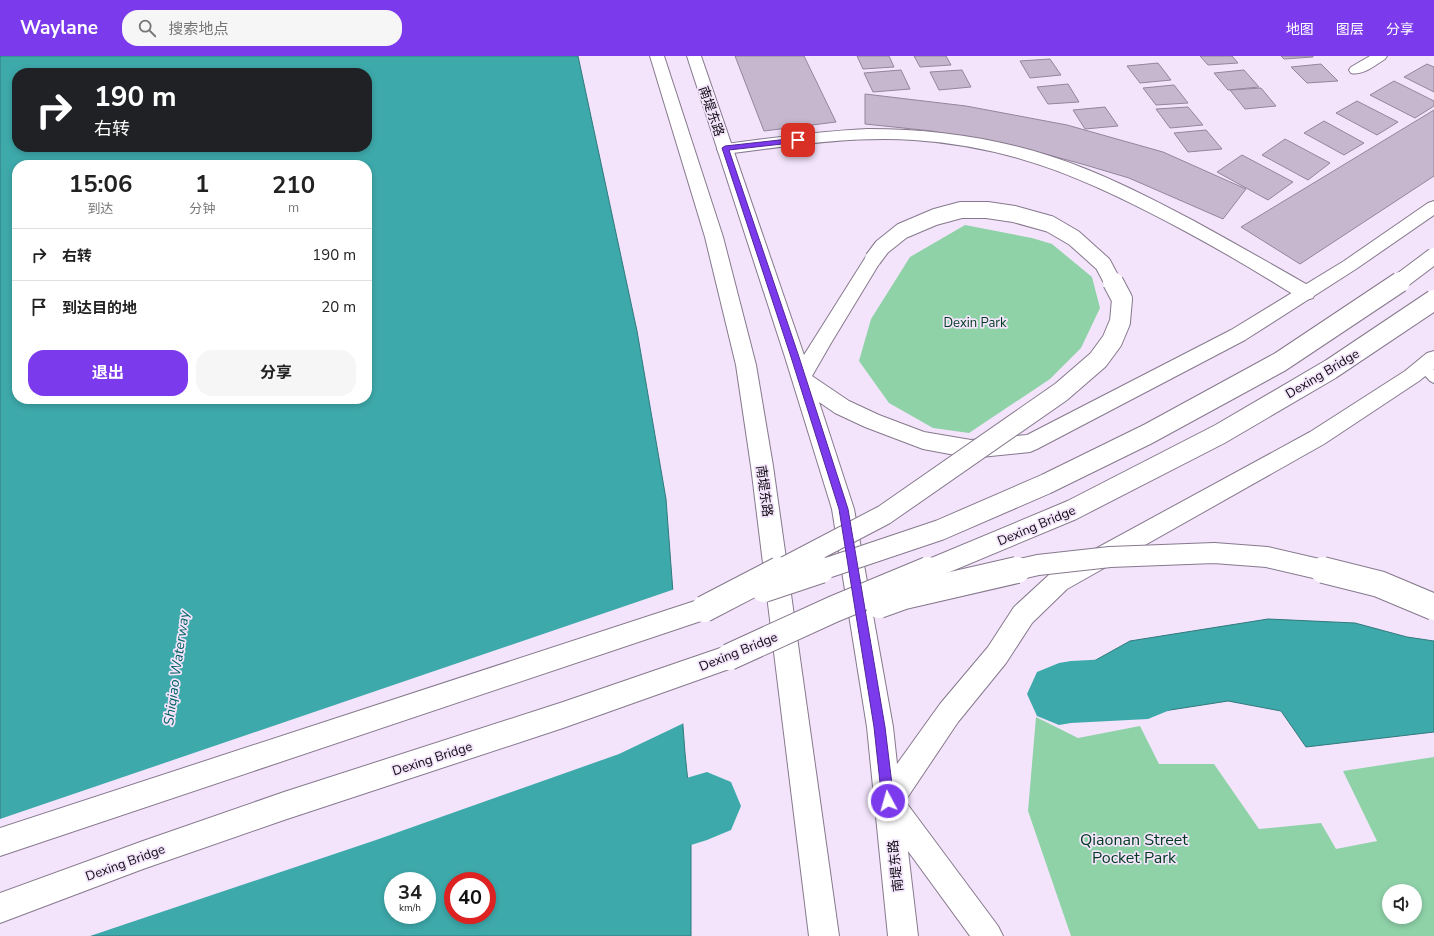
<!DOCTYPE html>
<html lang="zh">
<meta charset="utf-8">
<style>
:root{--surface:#fff;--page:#f6f6f6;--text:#222;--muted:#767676;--line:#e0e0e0;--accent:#7c3aed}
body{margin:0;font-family:"Nunito Sans","Noto Sans SC",sans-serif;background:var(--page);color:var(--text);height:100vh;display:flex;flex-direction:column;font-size:15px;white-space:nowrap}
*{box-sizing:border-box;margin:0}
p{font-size:13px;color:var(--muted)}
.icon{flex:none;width:22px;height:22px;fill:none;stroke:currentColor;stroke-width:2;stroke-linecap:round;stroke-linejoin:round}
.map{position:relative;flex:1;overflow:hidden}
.sheet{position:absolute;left:12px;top:104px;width:360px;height:244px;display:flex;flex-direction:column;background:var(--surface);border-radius:16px;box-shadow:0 2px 6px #0003}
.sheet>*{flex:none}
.hud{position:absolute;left:12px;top:12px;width:360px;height:84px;border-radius:16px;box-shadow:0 2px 6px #0003;background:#202124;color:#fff;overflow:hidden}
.buttons{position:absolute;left:1382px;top:828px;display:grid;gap:8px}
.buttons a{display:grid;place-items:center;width:40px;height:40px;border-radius:50%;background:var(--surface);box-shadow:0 2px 6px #0003;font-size:20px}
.speed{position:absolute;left:384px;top:816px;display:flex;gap:8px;font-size:20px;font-weight:700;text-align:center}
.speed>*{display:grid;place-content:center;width:52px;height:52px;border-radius:50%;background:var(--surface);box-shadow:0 2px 6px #0003;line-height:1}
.speed small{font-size:10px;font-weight:400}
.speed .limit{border:6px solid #d22;background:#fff;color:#111}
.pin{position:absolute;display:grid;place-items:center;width:34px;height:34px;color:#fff;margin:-17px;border-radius:8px;box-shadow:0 2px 6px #0006}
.me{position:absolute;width:44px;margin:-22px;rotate:354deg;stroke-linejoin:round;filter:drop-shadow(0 0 3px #0008)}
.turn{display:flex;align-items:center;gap:14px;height:84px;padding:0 16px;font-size:18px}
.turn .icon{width:52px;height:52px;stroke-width:2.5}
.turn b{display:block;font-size:28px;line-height:34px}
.eta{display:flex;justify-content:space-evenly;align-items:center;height:68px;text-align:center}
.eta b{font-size:24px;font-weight:700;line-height:28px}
.button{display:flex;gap:8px;margin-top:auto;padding:8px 16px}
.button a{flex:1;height:46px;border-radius:16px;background:var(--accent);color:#fff;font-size:16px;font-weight:700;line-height:46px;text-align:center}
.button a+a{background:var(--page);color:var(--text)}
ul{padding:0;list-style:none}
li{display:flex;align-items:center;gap:12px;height:52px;padding:0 16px;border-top:1px solid var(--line)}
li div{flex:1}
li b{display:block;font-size:15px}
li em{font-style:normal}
header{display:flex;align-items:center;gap:24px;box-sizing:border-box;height:56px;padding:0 20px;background:var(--accent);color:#fff}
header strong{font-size:19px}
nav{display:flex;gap:22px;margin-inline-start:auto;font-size:14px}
.search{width:280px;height:36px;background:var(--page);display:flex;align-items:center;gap:10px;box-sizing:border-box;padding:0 14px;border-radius:16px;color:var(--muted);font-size:15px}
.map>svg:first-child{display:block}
</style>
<header>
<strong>Waylane</strong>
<div class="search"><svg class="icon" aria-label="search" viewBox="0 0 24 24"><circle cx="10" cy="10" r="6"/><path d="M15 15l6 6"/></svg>搜索地点</div>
<nav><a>地图</a><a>图层</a><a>分享</a></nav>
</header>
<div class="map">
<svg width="1434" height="880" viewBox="0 0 1434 880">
<rect width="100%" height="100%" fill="#f3e4fb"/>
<path fill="#8fd2a8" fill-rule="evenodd" d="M965,169L1032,182L1052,188L1092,221L1100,252L1081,292L1050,323L969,377L933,372L889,347L859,305L871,263L910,201Z
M1036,661L1078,682L1140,670L1159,708H1214L1259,773L1321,767L1336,793L1377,785L1343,715L1434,701V880H1071L1028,755ZM1389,835H1415V861H1389Z"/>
<path fill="#3ea9ab" stroke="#30797d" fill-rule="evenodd" d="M0,0H578L637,275L666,443L685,697L691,755V880H0ZM17,17H367V91H17ZM17,109H367V343H17ZM393,825H427V859H393ZM453,825H487V859H453Z
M1268,563L1355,567L1407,581L1434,585V676L1306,691L1281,655L1228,645L1138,659L1108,660L1071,636L1094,605L1130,585Z"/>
<path fill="#f3e4fb" d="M675,533L684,667L619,698L376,784L90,880H0V763Z"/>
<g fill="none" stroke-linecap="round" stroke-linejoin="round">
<path fill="#3ea9ab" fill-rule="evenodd" d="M1148,601L1170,610L1180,632L1170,654L1148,663L1071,667L1059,669L1037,660L1027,638L1037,616L1059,607L1071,605Z
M707,716L731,726L741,750L731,774L707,784L618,812L593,802L583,777L593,752L618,742Z"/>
</g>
<path fill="#c6b7ce" stroke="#93859a" d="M735,0H804L836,66L764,75Z
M857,0H889L894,11L863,13Z
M914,0H946L951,9L920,11Z
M1200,0H1232L1238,7L1208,9Z
M1281,0H1313V1L1284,3Z
M1050,3L1061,19L1030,22L1020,5Z
M1158,7L1171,24L1140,27L1127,10Z
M1321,8L1338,25L1307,27L1291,11Z
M1427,8L1434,11V36L1404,21Z
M901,14L910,33L873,36L864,17Z
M962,14L971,31L939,34L930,16Z
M1244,14L1259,31L1228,34L1214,17Z
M1394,25L1434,45V50L1415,62L1370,39Z
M1068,28L1079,46L1048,48L1037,31Z
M1174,29L1188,47L1156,49L1143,32Z
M1261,32L1276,50L1245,53L1230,34Z
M865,38L966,50L1067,69L1163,96L1246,133L1223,163L1129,122L1082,108L1023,92L932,75L865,68Z
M1357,45L1398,66L1377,79L1336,57Z
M1105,51L1118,70L1085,73L1073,54Z
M1188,51L1203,69L1170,72L1156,53Z
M1434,54V120L1300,208L1241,171Z
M1324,65L1364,87L1344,99L1304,77Z
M1206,74L1222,93L1188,96L1174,77Z
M1285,83L1330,107L1308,124L1262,99Z
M1242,99L1293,126L1268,144L1217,116Z"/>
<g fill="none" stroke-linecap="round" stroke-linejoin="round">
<defs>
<path id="lane" d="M1423,306L1427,308L1434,314V327L1430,325L1417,311L1419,308Z"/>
<path id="street" d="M1370,0H1387L1385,3C1375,9 1363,20 1351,17L1349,14L1351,11Z
M868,73C930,73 991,81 1050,100C1100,116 1147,140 1194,165C1234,187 1273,209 1313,232L1315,237L1313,242L1306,244L1299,242C1261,218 1222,195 1183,174C1093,126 1018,91 914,84C851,80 788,90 725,98L719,97L717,93L719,89L725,88C773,82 820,75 868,73Z"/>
<path id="secondary" d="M650,0H664L723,181L756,309L773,410L839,880H809L751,410L736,309L705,181Z
M687,0H701L804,299L867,199L873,197L879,199L882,203L831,287L812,320L849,345L879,359L924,376L971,384L1027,379L1231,274L1344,205L1428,147L1434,145V159L1356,213L1245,284L1037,393L1030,396L971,402L923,393L865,371L835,357L819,346L854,453L893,671L897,708L940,648L988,591L1014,551L1051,517L1310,376L1405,315L1427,297L1434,295V313L1419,325L1324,388L1067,533L1032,567L1006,607L958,666L905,745L998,870L1003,880H970L908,795L918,880H888L867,671L832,453L785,301Z
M704,542L712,545L716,553L712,561L704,564L0,800V772Z
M729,589L738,593L741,601L738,609L729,613L563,672L284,764L143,813L0,867V837L143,785L284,736L563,646Z"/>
</defs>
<use href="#lane" stroke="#86798d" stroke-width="2"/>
<use href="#street" stroke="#86798d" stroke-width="2"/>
<use href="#secondary" stroke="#86798d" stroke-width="2"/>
<use href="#lane" fill="#fff" fill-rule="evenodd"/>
<use href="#street" fill="#fff" fill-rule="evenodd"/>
<use href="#secondary" fill="#fff" fill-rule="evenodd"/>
<defs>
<path id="secondary-bridge-far2" d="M873,203L882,191L902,175L935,161L961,154H987L1014,158L1050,168L1074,182L1103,208L1113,227
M1398,227L1434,200"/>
<path id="secondary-bridge-far1" d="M777,515L884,459L1061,336L1098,304L1112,285L1120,266L1122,243L1113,226
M818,515L940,474L1046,428L1148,378L1280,306L1400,226
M926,515L1072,454L1220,378L1331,313L1434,244
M1012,515L1038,509L1110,501L1214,497L1267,501L1327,515"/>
<path id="secondary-bridge" d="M1323,514L1379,528L1434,551
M764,533L821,514
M879,549L904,540L1017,514
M704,553L779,514
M729,601L834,553L928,514"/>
</defs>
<use href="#secondary-bridge-far2" stroke="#86798d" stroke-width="18" stroke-linecap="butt"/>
<use href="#secondary-bridge-far1" stroke="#86798d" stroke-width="22" stroke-linecap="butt"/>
<use href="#secondary-bridge" stroke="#86798d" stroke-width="28" stroke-linecap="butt"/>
<use href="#secondary-bridge-far2" stroke="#fff" stroke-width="16"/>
<use href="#secondary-bridge-far1" stroke="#fff" stroke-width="20"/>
<use href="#secondary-bridge" stroke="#fff" stroke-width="26"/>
</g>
<path fill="#7c3aed" stroke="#51269a" d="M798,82L801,84L800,86L729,94L799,301L848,453L885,671L894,745L892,749L888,751L884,749L882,745L874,671L839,453L791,301L722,92L725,90Z"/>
<g text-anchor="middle" stroke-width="3.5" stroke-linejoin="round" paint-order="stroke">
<g font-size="13" fill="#0f0a11" stroke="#f3e4fb">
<text transform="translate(712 55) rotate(71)" y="5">南堤东路</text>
<text transform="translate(1322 317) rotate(-31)" y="5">Dexing Bridge</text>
<text transform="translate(765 435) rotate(82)" y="5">南堤东路</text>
<text transform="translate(1036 469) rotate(-23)" y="5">Dexing Bridge</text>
<text transform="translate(738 595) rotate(-22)" y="5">Dexing Bridge</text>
<text transform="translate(432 702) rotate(-18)" y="5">Dexing Bridge</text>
<text transform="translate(125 806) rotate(-20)" y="5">Dexing Bridge</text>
<text transform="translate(895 810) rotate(-96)" y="5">南堤东路</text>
</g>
<g font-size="13" fill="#00391e" stroke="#f3e4fb">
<text x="975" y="271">Dexin Park</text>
</g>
<g font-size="14" font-style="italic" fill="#016062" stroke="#f3e4fb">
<text transform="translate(176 612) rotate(-82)" y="5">Shiqiao Waterway</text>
</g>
<g font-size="16" fill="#00391e" stroke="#f3e4fb">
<text x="1134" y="789">Qiaonan Street<tspan x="1134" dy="18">Pocket Park</tspan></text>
</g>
</g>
</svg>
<div class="buttons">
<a><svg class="icon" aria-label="sound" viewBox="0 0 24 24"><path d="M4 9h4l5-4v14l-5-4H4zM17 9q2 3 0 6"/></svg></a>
</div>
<div class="speed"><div>34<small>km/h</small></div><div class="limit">40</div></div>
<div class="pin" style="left:798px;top:84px;background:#d93025"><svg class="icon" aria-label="arrive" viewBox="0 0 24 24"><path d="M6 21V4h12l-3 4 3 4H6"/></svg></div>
<svg class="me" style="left:888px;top:745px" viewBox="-20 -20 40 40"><circle r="17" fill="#7c3aed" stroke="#fff" stroke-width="3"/><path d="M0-11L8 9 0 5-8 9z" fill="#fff"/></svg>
<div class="hud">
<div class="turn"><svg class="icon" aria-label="right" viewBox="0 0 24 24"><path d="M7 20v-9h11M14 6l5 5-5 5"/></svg><div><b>190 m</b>右转</div></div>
</div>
<section class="sheet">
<div class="eta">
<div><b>15:06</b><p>到达</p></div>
<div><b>1</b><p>分钟</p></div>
<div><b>210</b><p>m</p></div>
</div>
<ul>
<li><svg class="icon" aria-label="right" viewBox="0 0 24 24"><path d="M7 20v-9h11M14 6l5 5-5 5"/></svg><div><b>右转</b></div><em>190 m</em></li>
<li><svg class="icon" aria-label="arrive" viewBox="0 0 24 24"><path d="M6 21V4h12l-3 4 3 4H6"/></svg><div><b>到达目的地</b></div><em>20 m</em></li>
</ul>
<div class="button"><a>退出</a><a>分享</a></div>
</section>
</div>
